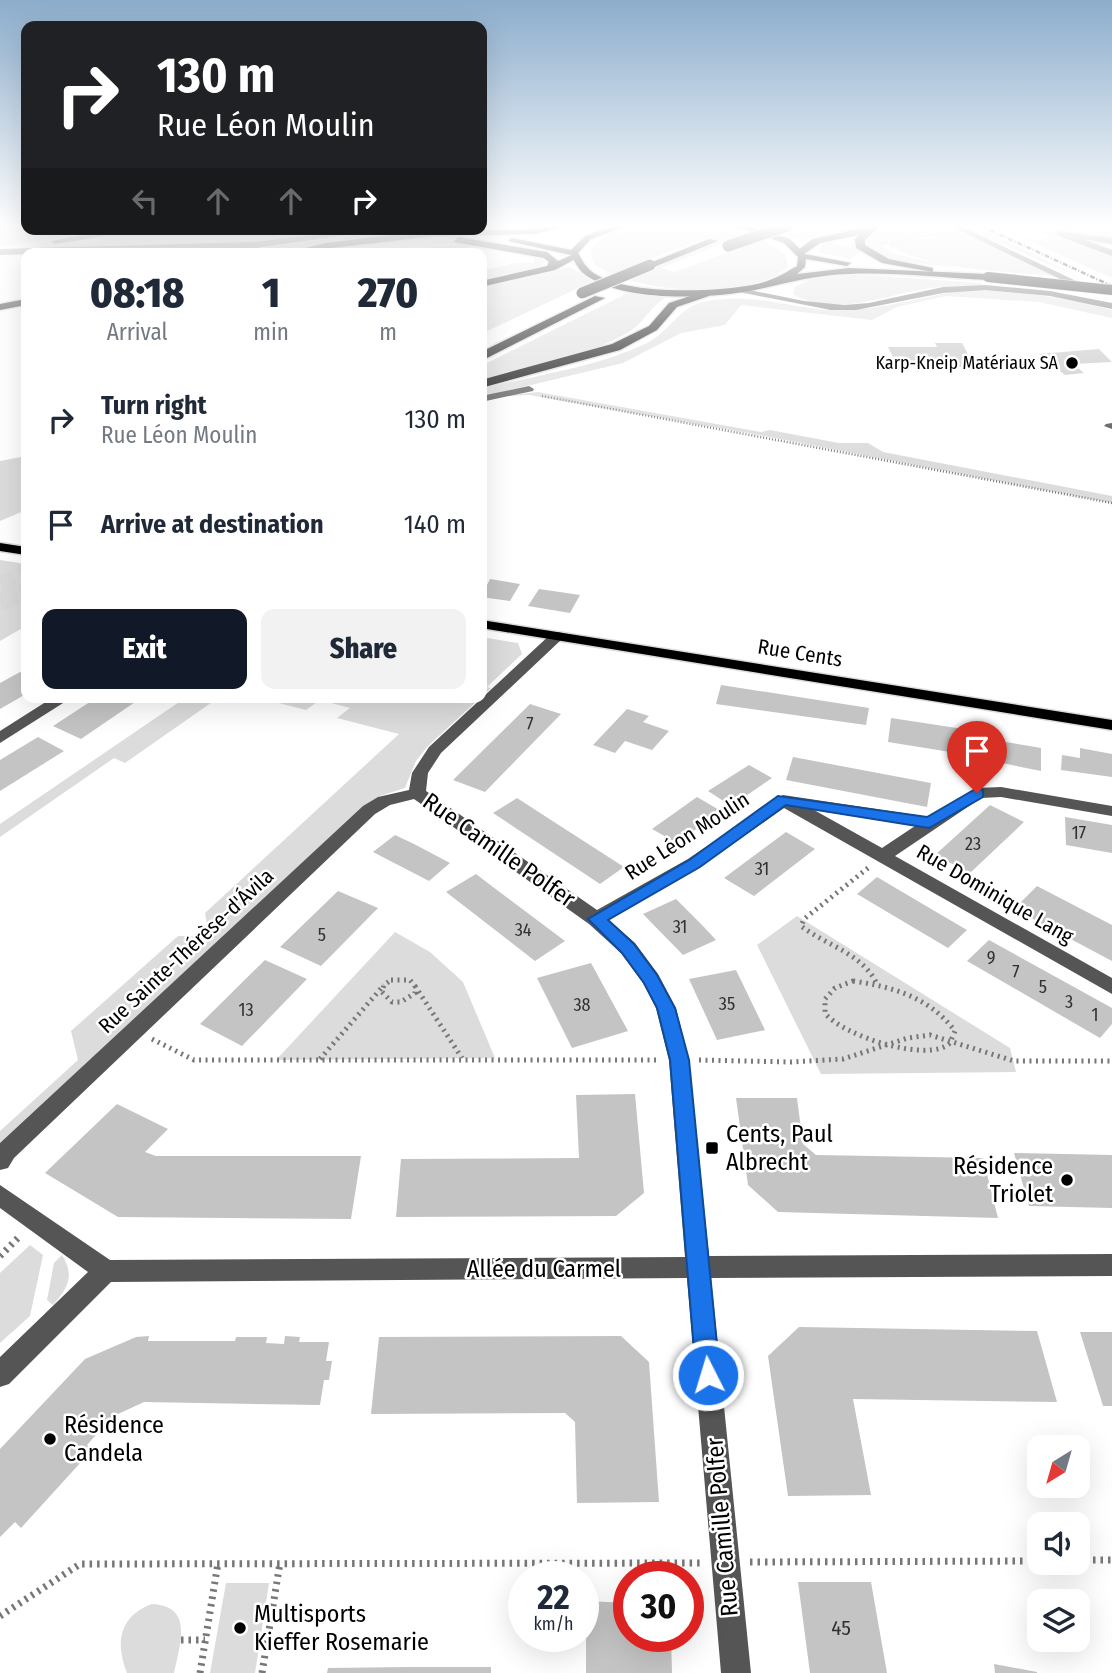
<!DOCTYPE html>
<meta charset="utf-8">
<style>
:root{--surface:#fff;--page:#f2f2f3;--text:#1f2937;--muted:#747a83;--accent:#111827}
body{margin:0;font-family:"Fira Sans Condensed",sans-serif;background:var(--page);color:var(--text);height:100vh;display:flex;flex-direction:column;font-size:26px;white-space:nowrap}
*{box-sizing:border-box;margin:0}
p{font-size:23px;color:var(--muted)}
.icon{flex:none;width:38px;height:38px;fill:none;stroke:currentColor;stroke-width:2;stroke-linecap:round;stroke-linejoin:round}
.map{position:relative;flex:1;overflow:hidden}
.sheet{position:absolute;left:21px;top:248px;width:466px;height:455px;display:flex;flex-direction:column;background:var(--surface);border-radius:14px;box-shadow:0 7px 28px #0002}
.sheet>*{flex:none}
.hud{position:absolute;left:21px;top:21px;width:466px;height:214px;border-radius:14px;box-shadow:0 7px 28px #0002;background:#202124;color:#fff;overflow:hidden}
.needle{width:46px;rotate:217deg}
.fabs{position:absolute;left:1027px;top:1435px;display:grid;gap:14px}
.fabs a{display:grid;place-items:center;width:63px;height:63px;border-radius:14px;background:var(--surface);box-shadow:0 7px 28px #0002;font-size:35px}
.speed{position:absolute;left:508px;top:1561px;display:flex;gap:14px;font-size:35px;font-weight:700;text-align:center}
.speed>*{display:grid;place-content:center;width:91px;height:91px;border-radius:50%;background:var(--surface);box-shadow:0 7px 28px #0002;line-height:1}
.speed small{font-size:18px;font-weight:400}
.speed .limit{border:10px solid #d22;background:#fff;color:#111}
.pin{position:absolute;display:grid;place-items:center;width:60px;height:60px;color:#fff;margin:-72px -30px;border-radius:50% 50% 50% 0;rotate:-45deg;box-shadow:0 0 7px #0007}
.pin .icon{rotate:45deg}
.me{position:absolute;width:77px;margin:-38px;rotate:355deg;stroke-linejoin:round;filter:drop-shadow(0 0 5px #0008)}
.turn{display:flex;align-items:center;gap:24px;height:147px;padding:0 21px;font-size:32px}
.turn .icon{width:91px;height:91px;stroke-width:2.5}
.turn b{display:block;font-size:49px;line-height:60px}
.lanes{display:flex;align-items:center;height:66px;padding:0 21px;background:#0003;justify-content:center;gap:35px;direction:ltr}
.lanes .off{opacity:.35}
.eta{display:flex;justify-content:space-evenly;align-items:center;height:119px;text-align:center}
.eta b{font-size:42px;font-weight:800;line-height:49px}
.cta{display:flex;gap:14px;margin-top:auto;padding:14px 21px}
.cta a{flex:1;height:80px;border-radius:14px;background:var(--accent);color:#fff;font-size:28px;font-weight:800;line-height:80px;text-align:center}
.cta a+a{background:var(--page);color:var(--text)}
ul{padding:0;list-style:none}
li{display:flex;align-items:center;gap:21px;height:105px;padding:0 21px}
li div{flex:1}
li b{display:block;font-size:26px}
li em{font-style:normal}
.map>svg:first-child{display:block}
</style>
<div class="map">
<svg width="1112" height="1673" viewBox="0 0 1112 1673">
<rect width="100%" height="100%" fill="#fff"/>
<path fill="#dcdcdc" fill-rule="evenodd" d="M0,226H26V229H103L0,247Z
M481,226H555C509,238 457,229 409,233C354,237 298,254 243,254L267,247L398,230L481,229Z
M655,226C706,226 742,223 785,254L788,266C754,303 629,293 593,263L591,250C604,231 633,229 655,226ZM703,239L717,243L656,266L642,262ZM722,244L736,249L675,272L661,268Z
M805,226H866L802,241L785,233Z
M885,226H935L920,235L879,243L893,254L959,268L890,260L867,249L866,239Z
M996,226L1035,241L1053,237L1026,226H1092L1112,231V245L1094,244L1112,252V278Z
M970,227L978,232L987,231L1081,278L990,239L986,240L1053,276C1007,271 925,270 887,244L901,240L934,239L939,236L922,237Z
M110,229H373L256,244L0,250L99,243Z
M839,239L833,244L850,248L853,245L848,244L855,243L861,252L850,259L818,252L822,245Z
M471,245L536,253L547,259L541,266L481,281V271L515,263H535L533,257L473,247L331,254Z
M569,267L595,280L481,334V288Z
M851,274L981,283L984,286C966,286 948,286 930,288C885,294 836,319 793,294L795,287L815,277Z
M976,289C1022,292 1068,298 1112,310V318L1039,302L946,296L897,307L872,320L741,305L725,325L681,333L623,363L481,397V389C535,375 594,368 645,344C669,333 678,308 703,302C755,290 796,312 845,310C889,309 932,293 976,289Z
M632,291L668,296C651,305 645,322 629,332C584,358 530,365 481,381V366Z
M538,392L761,432L770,430L839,443H868L883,452L1112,496V503L759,435L529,395L494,397Z
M26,456V510L0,521V461Z
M0,560L26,564V626L0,641Z
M481,637L518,643L522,654L487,687L491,688L481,697Z
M185,698H218L125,763L114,758L0,837V824Z
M259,698H480L427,747L416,761L405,788L380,796L364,806L0,1143V1131L78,1060L71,1031L178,936H209L205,913L399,734L337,718L350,708L320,700L306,710Z
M797,916L1010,1048L1016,1072L821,1074L757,945Z
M395,932L430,952L463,982L495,1058L276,1060Z
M30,1245L43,1255L30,1316L0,1343V1273Z
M62,1255C75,1276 68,1288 53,1305L47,1300L54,1263Z
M226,1583H269L255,1673H210Z
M152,1604C194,1606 180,1644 174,1673H127C115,1644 119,1616 152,1604Z"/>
<path fill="#c4c4c4" d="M935,343H962L968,354H962L969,367H898L888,347H937Z
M1099,349L1112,362L1073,364L1084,373L1065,375L1039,354Z
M490,579L520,584L510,601L481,597Z
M539,589L580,595L570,613L528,606Z
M20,672L26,674V694L0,709V683Z
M721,685L869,708L866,725L716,704Z
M96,698H141L81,739L53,726Z
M530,704L561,714L485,792L453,780Z
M627,709L649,716L643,722L669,731L652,750L625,741L615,753L593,745Z
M891,718L970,730L969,755L888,742Z
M38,737L64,751L0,791V760Z
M988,739L1041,748V771L987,760Z
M1080,748L1112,754V777L1061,770L1062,755L1080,758Z
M793,757L931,783L927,807L786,780Z
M749,765L772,778L731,806L708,791Z
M697,797L721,811L677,843L652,829Z
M517,798L551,820L624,867L600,884L493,813Z
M990,805L1024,822L970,873L935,855Z
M1065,817L1112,825V853L1066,845Z
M786,832L815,849L754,896L724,878Z
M395,835L414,844L450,863L429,881L373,852Z
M476,874L493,887L565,941L535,961L446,892Z
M877,877L921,903L967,930L948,948L857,894Z
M1037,886L1112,925V961L1014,909Z
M338,891L378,908L321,966L280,947Z
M676,899L703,926L716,940L683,955L643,914Z
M989,940L1112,1008V1024L1100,1038L967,961Z
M265,960L307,979L242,1046L200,1024Z
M591,963L628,1031L572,1048L537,978Z
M736,970L765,1030L717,1040L689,979Z
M635,1094L644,1193L616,1216L396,1217L401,1159L579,1158L576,1095Z
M736,1098H797L803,1144L816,1155L983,1158L998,1218L778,1212L748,1185Z
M117,1104L168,1129L145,1152L156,1156H361L351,1219L118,1217L45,1173Z
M1014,1153L1112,1155V1208L1029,1206Z
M799,1327L1037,1331L1057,1402L853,1399L871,1495L788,1496L768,1356Z
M1080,1332H1112V1406H1103Z
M149,1336L148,1341H235L236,1337H267L266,1343L284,1344L285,1336L300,1337L299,1342H329L326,1361H332L329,1380H324L320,1405L144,1402L118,1414V1419L104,1426L87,1445L92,1450L21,1528L15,1522L0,1537V1449L85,1359L136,1337Z
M621,1336L649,1362L659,1502L577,1503L575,1422L565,1413L371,1414L379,1337Z
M798,1582H871L887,1673H810Z
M586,1601L628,1603V1636H671L672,1673H586Z
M994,1664L1037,1672V1673H995Z
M409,1667H491V1673H327L328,1668Z"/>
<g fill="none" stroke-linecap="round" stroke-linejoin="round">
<path stroke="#d9d9d9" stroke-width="15" stroke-dasharray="15 7" stroke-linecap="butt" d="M0,584L26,572
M20,594L26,591"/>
<path stroke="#d9d9d9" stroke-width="19" stroke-dasharray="19 10" stroke-linecap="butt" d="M0,602L24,592"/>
<defs>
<path id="major" d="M553,226H566L536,234L434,236L280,254L326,243L391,235L455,230H523Z
M612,226H627L591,239L578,253C581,257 583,263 587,267C613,297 715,292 752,285C769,282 782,275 797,266L798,257L784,243L735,226H747L790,239L805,254L851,263L847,266L806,259L805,267L797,274L849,268L988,274L992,277L988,280C942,278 895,272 849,274C815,275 787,283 755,290C710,299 620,303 583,273C578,269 574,260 571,255L508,241L512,238L571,250L585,236Z
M26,299V305L0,310V304Z
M0,543L26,547V555L0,551Z
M481,620L1112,720V730L481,628Z"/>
<path id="highway" d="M870,226L878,228L865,240V245L889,259L933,268V272L882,263L856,248L855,239L859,235L820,243L804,254L795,252L813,239Z
M458,237L547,252L558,261L574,254L579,257L555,270L481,287V281L547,266L549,262L544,258L454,242Z
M709,239L718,241L654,267L645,265Z
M705,291L709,292V296L677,307L657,330L620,350L481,388V380L612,344L649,326L669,303Z
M595,296L605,298L481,361V352Z"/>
</defs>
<use href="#major" stroke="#dbdbdb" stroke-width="3"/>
<use href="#highway" stroke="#dbdbdb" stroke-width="3"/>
<path stroke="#777" stroke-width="2.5" stroke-dasharray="1 2" stroke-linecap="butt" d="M881,244L945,232
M542,396L1112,503"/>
<path stroke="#777" stroke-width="5" stroke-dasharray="2 4.5" stroke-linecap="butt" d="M868,868L804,919L801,926C827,946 862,953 877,984
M391,980H410L415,986V993L401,1002H392L382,992L384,985Z
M853,981C893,987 929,997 955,1031L950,1043C928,1064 841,1035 825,1013V999L835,988Z
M415,986L462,1058
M152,1039L194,1060H659
M320,1059L384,985
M699,1060L790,1062L843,1059L908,1038L930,1035L1014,1061H1112"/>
<path stroke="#777" stroke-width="7" stroke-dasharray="2.5 5" stroke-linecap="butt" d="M0,1256L20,1236
M1078,1560H1112
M750,1562L1040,1561
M0,1616L80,1564L703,1563
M181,1640H205
M200,1673L218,1563
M262,1673L280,1563"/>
<path fill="#555" fill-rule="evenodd" d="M950,226H960L1091,288L1083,290Z
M102,229H110L106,236L55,244L51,241L100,232Z
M364,229H390L255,248L0,255V249L255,242Z
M1059,231L1112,238V244L1083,239L1112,250V256L1056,235Z
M985,285L1050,291L1112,303V309L1050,296L985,290L943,293L856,310H831L734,291L739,288L804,301L844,305L869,303L943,287Z
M529,386L534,389L533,391L481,402V396Z
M1112,423V429L1104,426L1106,424Z
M557,632L562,633V639L441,753L428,773L426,791L597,910L688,859L783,795L929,817L977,788L1001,787L1112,806V816L1001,797L981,798L895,856L1112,978V994L784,808L700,867L609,920L635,943L658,974L676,1008L689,1060L709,1256L1112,1254V1276L711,1278L751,1673H721L687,1278L111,1282L9,1384L0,1387V1357L88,1272L0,1208V1185L110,1260L685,1257L669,1060L656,1008L643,983L621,953L589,924L414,799L390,805L375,814L14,1158L8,1168L0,1170V1143L363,806L378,797L409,790L412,773L429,747L552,633ZM814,810L915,826L882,848Z
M52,698H71L0,743V731Z"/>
<use href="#major" fill="#000" fill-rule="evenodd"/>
<use href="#highway" fill="#000" fill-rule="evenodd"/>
<path stroke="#000" stroke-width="2.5" stroke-dasharray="5 2 1 2" stroke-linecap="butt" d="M981,226L1112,286"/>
<defs>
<path id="major-bridge" d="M988,277L1112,290"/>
<path id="highway-bridge" d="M728,246L787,226
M582,293L650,265"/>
</defs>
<use href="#major-bridge" stroke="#dbdbdb" stroke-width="11" stroke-linecap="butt"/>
<use href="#highway-bridge" stroke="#dbdbdb" stroke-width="13" stroke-linecap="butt"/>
<use href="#major-bridge" stroke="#000" stroke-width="10"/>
<use href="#highway-bridge" stroke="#000" stroke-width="11"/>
</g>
<linearGradient id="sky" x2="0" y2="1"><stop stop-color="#8cadcc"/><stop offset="0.49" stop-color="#fff"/><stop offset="1" stop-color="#fff" stop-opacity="0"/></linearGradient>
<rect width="1112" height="460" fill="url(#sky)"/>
<path fill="#1a73e8" stroke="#114b97" stroke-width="2" d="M977,788L983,790V797L929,828L786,805L700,867L608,920L634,944L657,975L675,1008L689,1060L720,1375L716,1383L708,1386L700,1383L696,1375L670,1060L657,1008L644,983L622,953L588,919L689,860L778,796L927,817Z"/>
<g fill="#000" stroke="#fff" stroke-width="2.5">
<circle cx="1072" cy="363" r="7"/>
<rect x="705" y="1141" width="14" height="14" rx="3.5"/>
<circle cx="1067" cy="1180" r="7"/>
<circle cx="50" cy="1439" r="7"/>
<circle cx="240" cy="1628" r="7"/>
</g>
<g text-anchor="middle" stroke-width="5" stroke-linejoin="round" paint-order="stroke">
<g font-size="18" fill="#000" stroke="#fff" text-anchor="end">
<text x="1058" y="369">Karp-Kneip Matériaux SA</text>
</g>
<g font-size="18" fill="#313131">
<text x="530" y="730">7</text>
<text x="1079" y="839">17</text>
<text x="973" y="850">23</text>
<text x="762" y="875">31</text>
<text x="680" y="933">31</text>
<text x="523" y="936">34</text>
<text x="322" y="941">5</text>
<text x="991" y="964">9</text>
<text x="1016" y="978">7</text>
<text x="1043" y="993">5</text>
<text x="1069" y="1008">3</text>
<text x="727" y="1010">35</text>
<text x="582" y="1011">38</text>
<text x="246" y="1016">13</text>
<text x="1095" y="1021">1</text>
</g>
<g font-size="21" fill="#000" stroke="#fff">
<text transform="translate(800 653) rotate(9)" y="7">Rue Cents</text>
<text transform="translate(687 836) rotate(-33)" y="7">Rue Léon Moulin</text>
<text transform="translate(995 894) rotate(30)" y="7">Rue Dominique Lang</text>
<text transform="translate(186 951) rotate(-43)" y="7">Rue Sainte-Thérèse-d'Ávila</text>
</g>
<g font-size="21" fill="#313131">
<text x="841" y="1635">45</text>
</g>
<g font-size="24" fill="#000" stroke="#fff">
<text transform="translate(499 850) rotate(35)" y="8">Rue Camille Polfer</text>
<text x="544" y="1277">Allée du Carmel</text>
<text transform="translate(722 1527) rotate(-95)" y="8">Rue Camille Polfer</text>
</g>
<g font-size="24" fill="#000" stroke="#fff" text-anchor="start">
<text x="726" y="1142">Cents, Paul<tspan x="726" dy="28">Albrecht</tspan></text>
<text x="1053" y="1174" text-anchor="end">Résidence<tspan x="1053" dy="28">Triolet</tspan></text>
<text x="64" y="1433">Résidence<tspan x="64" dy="28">Candela</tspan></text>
<text x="254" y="1622">Multisports<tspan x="254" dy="28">Kieffer Rosemarie</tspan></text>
</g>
</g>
</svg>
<div class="fabs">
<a><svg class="needle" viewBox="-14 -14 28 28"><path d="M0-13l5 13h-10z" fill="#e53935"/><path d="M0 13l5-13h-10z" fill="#747a83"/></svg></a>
<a><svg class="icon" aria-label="sound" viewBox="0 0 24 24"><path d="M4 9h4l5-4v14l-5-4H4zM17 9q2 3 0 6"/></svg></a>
<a><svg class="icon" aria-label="layers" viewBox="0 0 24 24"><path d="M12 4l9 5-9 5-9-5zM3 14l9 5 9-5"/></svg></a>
</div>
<div class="speed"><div>22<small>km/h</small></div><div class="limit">30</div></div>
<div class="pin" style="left:977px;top:793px;background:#d93025"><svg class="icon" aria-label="arrive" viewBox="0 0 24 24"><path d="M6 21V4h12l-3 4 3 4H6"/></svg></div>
<svg class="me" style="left:708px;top:1375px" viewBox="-20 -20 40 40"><circle r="17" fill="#1a73e8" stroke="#fff" stroke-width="3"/><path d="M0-11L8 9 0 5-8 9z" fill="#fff"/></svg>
<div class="hud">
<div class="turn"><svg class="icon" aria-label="right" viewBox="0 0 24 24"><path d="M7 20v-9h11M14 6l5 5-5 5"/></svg><div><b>130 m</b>Rue Léon Moulin</div></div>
<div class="lanes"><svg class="icon off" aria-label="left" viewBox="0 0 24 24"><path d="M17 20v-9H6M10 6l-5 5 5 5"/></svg><svg class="icon off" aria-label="ahead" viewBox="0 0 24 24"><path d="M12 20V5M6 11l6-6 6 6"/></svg><svg class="icon off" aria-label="ahead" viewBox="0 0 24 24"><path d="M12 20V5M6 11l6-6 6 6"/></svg><svg class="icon" aria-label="right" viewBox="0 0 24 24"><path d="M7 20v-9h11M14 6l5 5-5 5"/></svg></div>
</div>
<section class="sheet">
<div class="eta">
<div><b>08:18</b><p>Arrival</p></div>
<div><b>1</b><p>min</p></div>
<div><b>270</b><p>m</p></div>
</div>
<ul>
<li><svg class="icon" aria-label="right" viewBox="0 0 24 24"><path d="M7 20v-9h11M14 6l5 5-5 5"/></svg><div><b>Turn right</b><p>Rue Léon Moulin</p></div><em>130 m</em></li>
<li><svg class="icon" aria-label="arrive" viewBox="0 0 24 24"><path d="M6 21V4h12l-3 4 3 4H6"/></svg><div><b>Arrive at destination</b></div><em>140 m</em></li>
</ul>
<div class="cta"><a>Exit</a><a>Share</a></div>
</section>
</div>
